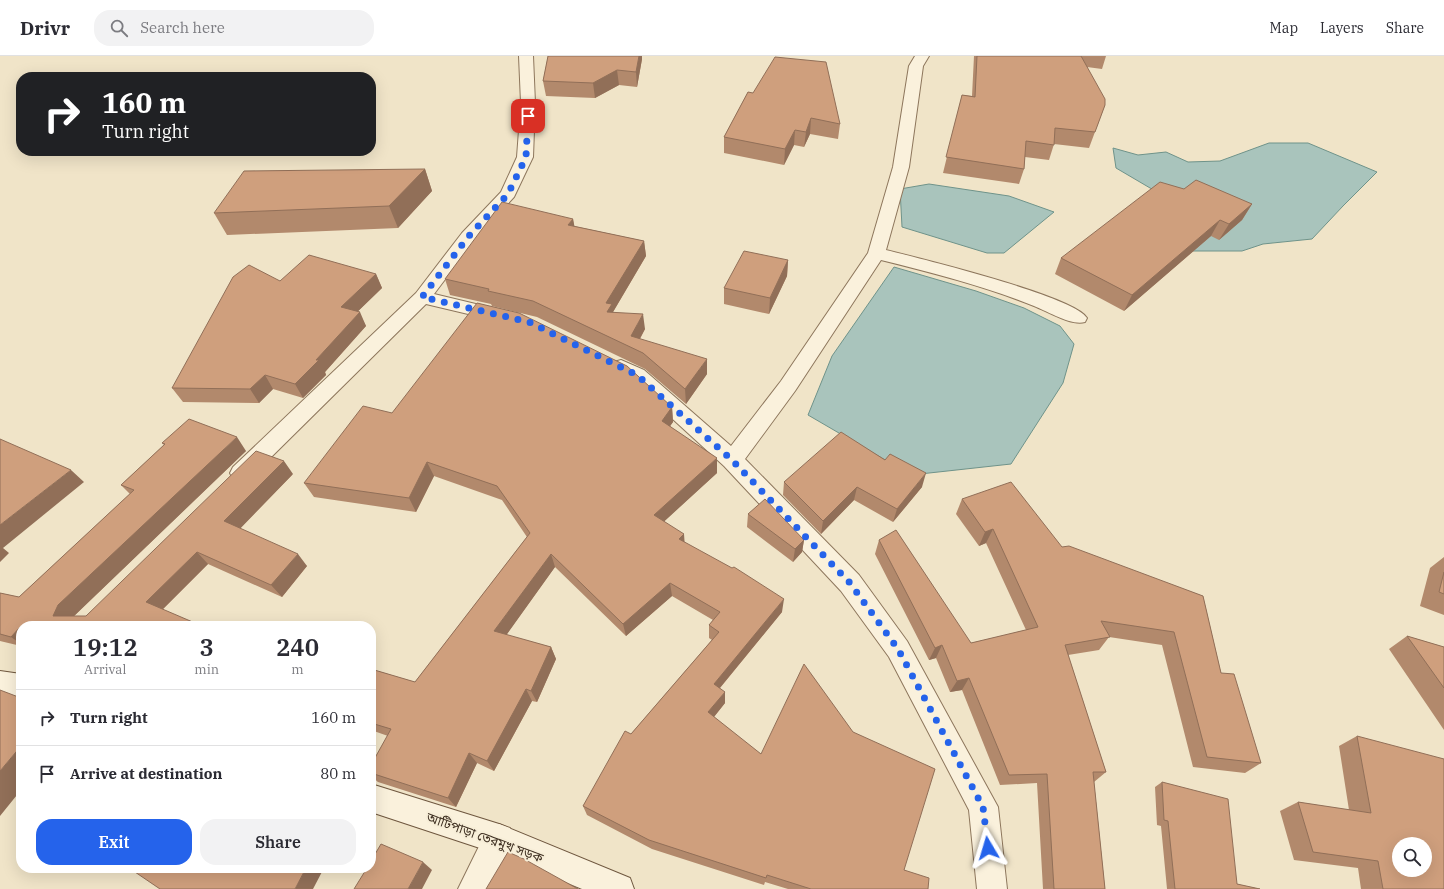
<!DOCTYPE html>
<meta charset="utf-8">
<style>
:root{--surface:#fff;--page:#f2f2f3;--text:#2b2b33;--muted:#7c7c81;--line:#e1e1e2;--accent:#2563eb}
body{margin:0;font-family:"IBM Plex Serif","Noto Sans Bengali",serif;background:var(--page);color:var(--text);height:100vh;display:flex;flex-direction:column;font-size:15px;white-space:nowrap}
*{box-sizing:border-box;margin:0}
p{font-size:13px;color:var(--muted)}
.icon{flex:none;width:22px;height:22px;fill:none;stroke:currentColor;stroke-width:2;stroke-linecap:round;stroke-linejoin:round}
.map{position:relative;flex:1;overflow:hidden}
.drawer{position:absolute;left:16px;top:565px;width:360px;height:252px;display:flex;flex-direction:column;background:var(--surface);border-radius:16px;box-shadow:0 4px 16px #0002}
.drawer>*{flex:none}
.guide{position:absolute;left:16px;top:16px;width:360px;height:84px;border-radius:16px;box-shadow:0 4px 16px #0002;background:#202124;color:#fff;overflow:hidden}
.fabs{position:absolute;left:1392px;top:781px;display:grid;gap:8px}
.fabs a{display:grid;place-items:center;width:40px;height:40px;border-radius:50%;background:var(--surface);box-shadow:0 4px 16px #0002;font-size:20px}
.pin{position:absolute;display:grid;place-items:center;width:34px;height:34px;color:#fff;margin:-17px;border-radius:8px;box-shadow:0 2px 6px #0006}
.me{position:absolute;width:44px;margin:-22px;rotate:353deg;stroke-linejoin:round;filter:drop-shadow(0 0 3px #0008)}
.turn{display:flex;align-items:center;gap:14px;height:84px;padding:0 20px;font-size:18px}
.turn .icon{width:52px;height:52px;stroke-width:2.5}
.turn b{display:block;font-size:28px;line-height:34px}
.eta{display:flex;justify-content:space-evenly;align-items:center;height:68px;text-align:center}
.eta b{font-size:24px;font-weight:600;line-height:28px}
.button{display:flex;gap:8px;margin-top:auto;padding:8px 20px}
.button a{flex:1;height:46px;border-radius:16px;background:var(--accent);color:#fff;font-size:16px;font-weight:600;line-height:46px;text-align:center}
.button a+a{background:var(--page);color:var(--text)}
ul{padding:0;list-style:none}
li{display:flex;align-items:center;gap:12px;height:56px;padding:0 20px;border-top:1px solid var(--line)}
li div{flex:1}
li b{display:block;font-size:15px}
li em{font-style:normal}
header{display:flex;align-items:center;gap:24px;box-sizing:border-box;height:56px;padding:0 20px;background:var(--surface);border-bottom:1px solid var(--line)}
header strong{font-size:19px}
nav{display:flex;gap:22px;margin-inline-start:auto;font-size:14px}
.search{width:280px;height:36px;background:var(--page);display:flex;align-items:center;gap:10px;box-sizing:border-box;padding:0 14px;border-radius:16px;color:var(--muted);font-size:15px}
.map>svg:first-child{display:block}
</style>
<header>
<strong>Drivr</strong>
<div class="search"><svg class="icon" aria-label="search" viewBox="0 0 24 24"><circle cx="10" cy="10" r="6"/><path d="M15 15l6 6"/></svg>Search here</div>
<nav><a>Map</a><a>Layers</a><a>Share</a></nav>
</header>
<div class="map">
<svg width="1444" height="833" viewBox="0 0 1444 833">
<rect width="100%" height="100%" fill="#f0e4c8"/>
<path fill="#a9c4bc" stroke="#6f938a" d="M1269,87H1308L1377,116L1343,150L1312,183L1263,188L1242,195H1191L1162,139L1116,112L1113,92L1138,99L1166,96L1188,106L1220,105Z
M929,128L1009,140L1054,156L1004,197H987L902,171L900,133Z
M894,211L976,235L1024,252L1060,270L1074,288L1063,327L1011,408L911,419L808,359L832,300Z"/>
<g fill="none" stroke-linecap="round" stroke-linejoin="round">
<defs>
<path id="minor" d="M519,0H533L535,47L533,101L514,141L474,185L434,238L509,256L511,260L509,264L502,266L426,248L249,423L241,426L233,423L230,417L233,411L416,237L462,177L501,136L517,101L521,47Z
M915,0H929L923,10L909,111L886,194C918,202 1074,240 1087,262L1085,266C1071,270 1047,255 1034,250C984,230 933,217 881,204L795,335L745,403L859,519L907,585L998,751L1007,833H977L969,754L889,601L841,535L724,410L630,324L614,316L611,311L614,306L621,304L644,314L731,390L781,325L868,197L893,111L909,10Z
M499,768L510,772L514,783L489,833H458L488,772Z"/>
<path id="secondary" d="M0,615L21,618V644L0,641Z
M371,728L499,768L630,822L634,833H582L498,798L371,756Z"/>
</defs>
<use href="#minor" stroke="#8d765c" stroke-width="2"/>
<use href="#secondary" stroke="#6f573f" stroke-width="2"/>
<use href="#minor" fill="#faf1dc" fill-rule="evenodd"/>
<use href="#secondary" fill="#faf1dc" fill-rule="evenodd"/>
</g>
<path fill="#b2896c" d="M548,0H642V3L637,31L619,29L595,42L546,40L543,25Z
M974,0H1106L1102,13L1087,11L1105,49L1089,92L1054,88L1049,104L1025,101L1024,113L1019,128L943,117L962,39L972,40Z
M748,36L840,68L838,83L810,78L804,91L794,89L784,109L724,97V81Z
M425,113L432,135L398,172L227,179L214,157Z
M1184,133L1252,148L1242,164L1219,184L1211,180L1124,255L1055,218L1061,202Z
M573,163L574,170L644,185L646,200L613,256L645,273L640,283L707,318L686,348L645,313L537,261L492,250L491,248L450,239L445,223Z
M788,204L787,220L769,258L724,248V232Z
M376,218L382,232L358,255L366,270L325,316L326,319L303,342L273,333L259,347L183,346L172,332L280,225Z
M672,351L673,366L670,370L717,417L664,465L684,486L782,556L720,632L725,647L714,661L904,814L928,833H788L765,826L764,829L652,793L587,759L583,750L631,678L712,584L709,582V569L713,564L672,540L626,580L555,511L506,579L551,591L556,603L537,646L532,645L494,715L477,707L456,751L378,726L371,720V709L388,680L371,674V613L415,626L527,481L502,444L434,420L416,456L314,441L304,427L392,357Z
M162,387L246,395L74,560H86L293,418L240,472L307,510L282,541L208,508L163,553L21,570V590L0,585V537L19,541L130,438L121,429L164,389Z
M784,426L922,431L893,466L854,444L821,478L783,439Z
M962,443L1062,491L1203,540L1221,617L1261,707L1245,717L1193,711L1162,589L1109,581L1099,594L1068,599L1106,716L1094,726L1105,833H1043L1037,727L1000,729L962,634L950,636L936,602L929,604L875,498L879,484L971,587L1026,574L986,487L979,490L956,458Z
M748,458L804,484L802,496L793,506L747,471Z
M1444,501V559L1420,550L1430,512Z
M1407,580L1444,591V674L1389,593Z
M1357,680L1444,833H1361L1358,812L1294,804L1280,755L1298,746L1349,754L1339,690Z
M1162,726L1237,828L1260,833H1167L1161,770L1157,769L1155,731Z"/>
<path fill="#916f58" d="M639,0H642V3L637,31L636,16Z
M617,14L619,29L595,42L593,27Z
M811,62L810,78L804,91L806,76Z
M795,74L794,89L784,109L785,93Z
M425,113L432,135L398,172L389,150Z
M1252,148L1242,164L1219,184L1229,168Z
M573,163L576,178L568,169Z
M1220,164L1211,180L1124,255L1132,239Z
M644,185L646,200L613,256L614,264L609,271L606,247Z
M788,204L787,220L769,258L770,242Z
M376,218L382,232L348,265L341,251Z
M360,256L366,270L325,316L326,319L303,342L295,328L316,304Z
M643,258L645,273L634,293L631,280Z
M707,303V318L686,348L685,333Z
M265,319L273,333L259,347L250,333Z
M672,351L673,366L663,380L662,365Z
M237,381L246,395L73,561L53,560L58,549Z
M717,402V417L656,473L654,459Z
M284,405L293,418L235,478L224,465Z
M427,406L434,420L416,456L409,442Z
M71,414L84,426L3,492L9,497L0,506V469Z
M926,417L922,431L893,466L897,453Z
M857,431L854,444L821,478L823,465Z
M993,473L986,487L979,490L985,476Z
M684,478L685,492L679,483Z
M804,484L802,496L793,506L795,493Z
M197,496L208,508L159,557L146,546Z
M298,498L307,510L282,541L271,529Z
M551,498L555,511L500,588L494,575Z
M670,527L672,540L626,580L623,568Z
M784,543L782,556L714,639V628Z
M20,571L21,572V588L11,581Z
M942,589L936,602L929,604L935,592Z
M551,591L556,603L537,646L531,635Z
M969,622L962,634L950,636L957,625Z
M526,633L532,645L494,715L487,705Z
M725,636V647L709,667L708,656Z
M21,690V734L0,760V715Z
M469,697L477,707L456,751L448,742Z
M423,806L432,814L422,833H408Z
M306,812H324L313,833H295Z"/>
<path fill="#cf9f7d" stroke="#916f58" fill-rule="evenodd" d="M548,0H639L636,16L617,14L593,27L543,25Z
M977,0H1081L1105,43V49L1095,76L1055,72L1054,89L1026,85L1024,113L946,101L962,39L975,41Z
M775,1L826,6L840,68L811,62L806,76L795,74L785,93L724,81L748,36L753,37Z
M425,113L389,150L214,157L244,115Z
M1196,124L1252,148L1229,168L1220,164L1132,239L1061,202L1160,126L1184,133Z
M502,146L573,163L568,169L644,185L606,247L612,248L607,256L643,258L631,280L707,303L685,333L643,297L533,245L488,235L489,233L445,223Z
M744,195L788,204L770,242L724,232Z
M309,199L376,218L341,251L360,256L316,304H319L295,328L265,319L250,333L172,332L233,221L249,209L280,225Z
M477,247L519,257L627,310L672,351L662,365L717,402L654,459L684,478L679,483L732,512L734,511L784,543L714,628L725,636L708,656L761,698L804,608L853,676L935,713L904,814L929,822L928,833H811L767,819L766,822L649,784L583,750L625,675L631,678L719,576L709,569L720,556L670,527L623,568L551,498L494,575L551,591L531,635L526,633L487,705L469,697L448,742L371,717V709L391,673L371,667V613L415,626L530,477L497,430L427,406L409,442L304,427L363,350L392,357Z
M189,363L237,381L58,549L53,560H86L256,395L284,405L224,465L298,498L271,529L197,496L146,546L202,570H21V571H20L11,581L0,578V537L19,541L134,434L121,429L165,388L162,387Z
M841,376L885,404L890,398L926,417L897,453L857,431L823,465L784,426Z
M0,383L71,414L0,469Z
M1011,426L1062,491L1069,490L1203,540L1221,617L1234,618L1261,707L1207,701L1174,576L1101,565L1110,581L1065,589L1106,716H1093L1105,833H1054L1047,718L1009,719L969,622L957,625L942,589L935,592L879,484L896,474L971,587L1038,571L993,473L985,476L962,443Z
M765,443L804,484L795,493L748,458Z
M1444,516V538L1439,536Z
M1407,580L1444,591V632Z
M0,634L21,642V690L0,715Z
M1357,680L1444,703V833H1383L1378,805L1313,796L1298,746L1371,757ZM1399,788H1425V814H1399Z
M1162,726L1228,743L1237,828L1260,833H1175L1168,765L1164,764Z
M381,788L423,806L408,833H354L367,812H371V805Z
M508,796L524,803L578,833H486Z
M138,812H306L295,833H160L135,816Z"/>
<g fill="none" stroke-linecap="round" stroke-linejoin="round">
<path stroke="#2563eb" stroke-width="7" stroke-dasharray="0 12.6" d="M528,60L526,101L508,138L468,181L422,241L529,266L637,319L732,404L850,527L898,593L983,751L988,792"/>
</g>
<g text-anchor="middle" stroke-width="4" stroke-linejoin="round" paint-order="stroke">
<g font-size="13" fill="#3d2e20" stroke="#f7eed8">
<text transform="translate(485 781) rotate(20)" y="5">আটিপাড়া তেরমুখ সড়ক</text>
</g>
</g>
</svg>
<div class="fabs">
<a><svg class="icon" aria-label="search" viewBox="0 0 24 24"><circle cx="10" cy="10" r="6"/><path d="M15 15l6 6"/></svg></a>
</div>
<div class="pin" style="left:528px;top:60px;background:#d93025"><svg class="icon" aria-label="arrive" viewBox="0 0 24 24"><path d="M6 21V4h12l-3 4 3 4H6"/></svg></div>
<svg class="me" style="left:988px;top:792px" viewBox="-20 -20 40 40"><path d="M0-17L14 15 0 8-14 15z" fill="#2563eb" stroke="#fff" stroke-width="4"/></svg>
<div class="guide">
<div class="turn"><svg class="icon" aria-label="right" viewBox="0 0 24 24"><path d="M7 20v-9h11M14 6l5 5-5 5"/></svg><div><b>160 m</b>Turn right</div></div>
</div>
<section class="drawer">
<div class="eta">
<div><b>19:12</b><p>Arrival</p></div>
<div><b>3</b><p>min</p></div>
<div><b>240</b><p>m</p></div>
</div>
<ul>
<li><svg class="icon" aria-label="right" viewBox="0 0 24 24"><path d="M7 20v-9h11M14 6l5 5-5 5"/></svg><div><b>Turn right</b></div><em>160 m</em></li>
<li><svg class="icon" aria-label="arrive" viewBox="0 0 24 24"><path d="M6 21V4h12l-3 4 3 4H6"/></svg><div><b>Arrive at destination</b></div><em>80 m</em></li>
</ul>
<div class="button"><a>Exit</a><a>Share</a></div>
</section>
</div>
